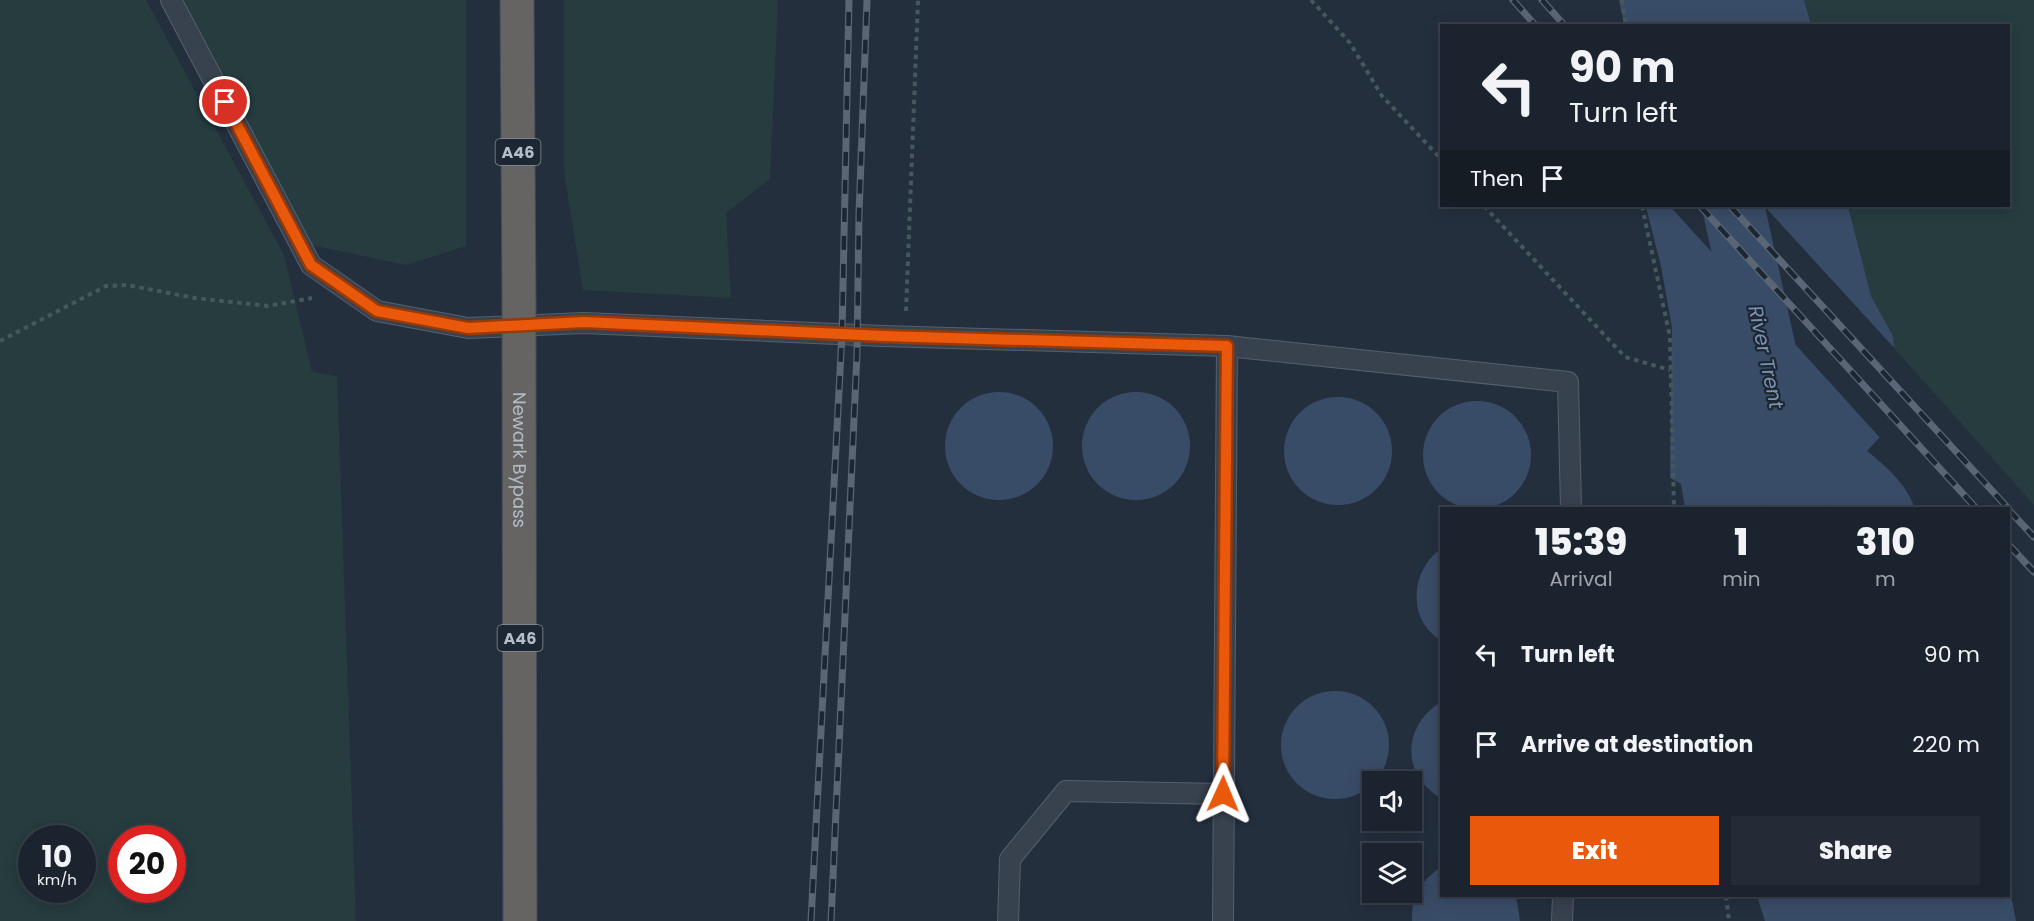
<!DOCTYPE html>
<style>
:root{--surface:#1b232e;--page:#242b36;--text:#f1f3f6;--muted:#a0a4aa;--line:#39404a;--accent:#ea580c}
body{margin:0;font-family:Poppins,sans-serif;background:var(--page);color:var(--text);height:100vh;display:flex;flex-direction:column;font-size:22px;white-space:nowrap}
*{box-sizing:border-box;margin:0}
p{font-size:20px;color:var(--muted)}
.icon{flex:none;width:33px;height:33px;fill:none;stroke:currentColor;stroke-width:2;stroke-linecap:round;stroke-linejoin:round}
.map{position:relative;flex:1;overflow:hidden}
.sheet{position:absolute;left:1440px;top:507px;width:570px;height:390px;display:flex;flex-direction:column;background:var(--surface);border-radius:0px;box-shadow:0 3px 15px #0003,0 0 0 2px var(--line)}
.sheet>*{flex:none}
.hud{position:absolute;left:1440px;top:24px;width:570px;height:183px;border-radius:0px;box-shadow:0 3px 15px #0003,0 0 0 2px var(--line);background:#1b232e;color:var(--text);overflow:hidden}
.tools{position:absolute;left:1362px;top:771px;display:grid;gap:12px}
.tools a{display:grid;place-items:center;width:60px;height:60px;border-radius:0px;background:var(--surface);box-shadow:0 3px 15px #0003,0 0 0 2px var(--line);font-size:30px}
.speed{position:absolute;left:18px;top:825px;display:flex;gap:12px;font-size:30px;font-weight:700;text-align:center}
.speed>*{display:grid;place-content:center;width:78px;height:78px;border-radius:50%;background:var(--surface);box-shadow:0 3px 15px #0003,0 0 0 2px var(--line);line-height:1}
.speed small{font-size:15px;font-weight:400}
.speed .limit{border:9px solid #d22;background:#fff;color:#111}
.pin{position:absolute;display:grid;place-items:center;width:51px;height:51px;color:#fff;margin:-26px;border:3px solid #fff;border-radius:50%;box-shadow:0 2px 6px #0007}
.me{position:absolute;width:66px;margin:-33px;rotate:1deg;stroke-linejoin:round;filter:drop-shadow(0 0 4px #0008)}
.turn{display:flex;align-items:center;gap:21px;height:126px;padding:0 30px;font-size:27px}
.turn .icon{width:78px;height:78px;stroke-width:2.5}
.turn b{display:block;font-size:42px;line-height:51px}
.then{display:flex;align-items:center;height:57px;padding:0 30px;background:#0003;gap:12px;font-size:22px}
.eta{display:flex;justify-content:space-evenly;align-items:center;height:102px;text-align:center}
.eta b{font-size:36px;font-weight:800;line-height:42px}
.button{display:flex;gap:12px;margin-top:auto;padding:12px 30px}
.button a{flex:1;height:69px;border-radius:0px;background:var(--accent);color:#fff;font-size:24px;font-weight:800;line-height:69px;text-align:center}
.button a+a{background:var(--page);color:var(--text)}
ul{padding:0;list-style:none}
li{display:flex;align-items:center;gap:18px;height:90px;padding:0 30px}
li div{flex:1}
li b{display:block;font-size:22px}
li em{font-style:normal}
.map>svg:first-child{display:block}
</style>
<div class="map">
<svg width="2034" height="921" viewBox="0 0 2034 921">
<rect width="100%" height="100%" fill="#242f3e"/>
<path fill="#263c3f" fill-rule="evenodd" d="M0,0H146L284,255L312,372L337,376L356,921H0ZM32,838H82V890H32ZM122,838H172V890H122Z
M182,0H466V246L406,265L311,245Z
M564,0H778L770,179L726,213L731,298L583,290L564,172Z
M1804,0H2034V505L1894,348L1893,336L1871,296L1848,206H2008V26L1811,25Z"/>
<path fill="#394c67" d="M1619,0H1804L1811,25H1624Z
M1764,206H1848L1871,296L1893,336L1894,348Z
M1646,207L1670,206L1880,437L1867,451C1887,467 1906,484 1915,508H1685L1681,484L1670,478L1672,328L1661,266Z
M1082 446a54 54 0 1 1 108 0a54 54 0 1 1-108 0Z
M945 446a54 54 0 1 1 108 0a54 54 0 1 1-108 0Z
M1284 451a54 54 0 1 1 108 0a54 54 0 1 1-108 0Z
M1423 455a54 54 0 1 1 108 0a54 54 0 1 1-108 0Z
M1441,549V640C1407,621 1410,570 1441,549Z
M1281 745a54 54 0 1 1 108 0a54 54 0 1 1-108 0Z
M1441,702V798C1400,775 1403,725 1441,702Z
M1441,867L1442,896H1516L1520,921H1412C1411,896 1421,881 1441,867Z
M2009,885L2016,921H1765L1757,896H2008Z"/>
<path fill="#242f3e" d="M1670,206H1674L1882,435V440Z
M1761,206H1764L1896,350H1892Z"/>
<g fill="none" stroke-linecap="round" stroke-linejoin="round">
<path stroke="#394c67" stroke-width="62" d="M1733,206L1800,508"/>
<defs>
<path id="service" d="M171,0L311,265L377,311L468,328L584,323L883,336L1227,346L1568,382L1571,508
M1008,921L1010,859L1066,791L1223,794
M1223,921L1227,346
M1562,921L1563,896"/>
<g id="trunk">
<path d="M517,0L519,303"/>
<path id="s1" d="M519,355L520,921"/>
</g>
</defs>
<use href="#service" stroke="#565f6c" stroke-width="22"/>
<use href="#trunk" stroke="#434c59" stroke-width="35"/>
<path stroke="#44595c" stroke-width="4" stroke-dasharray="4.5 4.5" stroke-linecap="butt" d="M1311,0L1350,43L1382,96L1442,160
M1622,0L1626,26
M1484,206L1625,357L1670,370
M1642,206L1670,337L1674,508
M906,311L918,0
M0,341L106,286L127,285L195,298L268,306L312,298
M1726,896L1729,921"/>
<use href="#service" stroke="#38414e" stroke-width="20"/>
<use href="#trunk" stroke="#656462" stroke-width="33"/>
<defs>
<path id="rail" d="M1513,0L1536,26
M1542,0L1565,26
M1700,206L1976,508
M1730,206L2008,508
M2008,509L2034,537
M2008,544L2034,572
M811,921L842,334L849,0
M831,921L857,354L859,214L867,0"/>
</defs>
<use href="#rail" stroke="#5a6575" stroke-width="7"/>
<use href="#rail" stroke="#1d2633" stroke-width="4.5" stroke-dasharray="14" stroke-linecap="butt"/>
<defs>
<path id="trunk-bridge" d="M519,303V355"/>
</defs>
<use href="#trunk-bridge" stroke="#434c59" stroke-width="35" stroke-linecap="butt"/>
<use href="#trunk-bridge" stroke="#656462" stroke-width="33"/>
</g>
<g fill="none" stroke-linecap="round" stroke-linejoin="round">
<defs>
<path id="route" d="M225,102L311,265L377,311L468,328L584,322L884,336L1227,346L1223,794"/>
</defs>
<use href="#route" stroke="#983908" stroke-width="15"/>
<use href="#route" stroke="#ea580c" stroke-width="10"/>
</g>
<g text-anchor="middle" stroke-width="4.5" stroke-linejoin="round" paint-order="stroke">
<g fill="#1d2633" stroke="#878f9c" stroke-width="1.5">
<rect x="495.5" y="139" width="45" height="26" rx="4.5"/>
<rect x="497.5" y="625" width="45" height="26" rx="4.5"/>
</g>
<g font-size="16" font-weight="bold" fill="#b4bcc9">
<text x="518" y="158">A46</text>
<text x="520" y="644">A46</text>
</g>
<g font-size="18" fill="#b4bcc9" stroke="#1d2633">
<text dy="6" stroke="none"><textPath href="#s1" startOffset="105">Newark Bypass</textPath></text>
</g>
<g font-size="20" font-style="italic" fill="#7c92b1" stroke="#1d2633">
<text transform="translate(1766 357) rotate(78)" y="7">River Trent</text>
</g>
</g>
</svg>
<div class="tools">
<a><svg class="icon" aria-label="sound" viewBox="0 0 24 24"><path d="M4 9h4l5-4v14l-5-4H4zM17 9q2 3 0 6"/></svg></a>
<a><svg class="icon" aria-label="layers" viewBox="0 0 24 24"><path d="M12 4l9 5-9 5-9-5zM3 14l9 5 9-5"/></svg></a>
</div>
<div class="speed"><div>10<small>km/h</small></div><div class="limit">20</div></div>
<div class="pin" style="left:225px;top:102px;background:#d93025"><svg class="icon" aria-label="arrive" viewBox="0 0 24 24"><path d="M6 21V4h12l-3 4 3 4H6"/></svg></div>
<svg class="me" style="left:1223px;top:794px" viewBox="-20 -20 40 40"><path d="M0-17L14 15 0 8-14 15z" fill="#ea580c" stroke="#fff" stroke-width="4"/></svg>
<div class="hud">
<div class="turn"><svg class="icon" aria-label="left" viewBox="0 0 24 24"><path d="M17 20v-9H6M10 6l-5 5 5 5"/></svg><div><b>90 m</b>Turn left</div></div>
<div class="then">Then<svg class="icon" aria-label="arrive" viewBox="0 0 24 24"><path d="M6 21V4h12l-3 4 3 4H6"/></svg></div>
</div>
<section class="sheet">
<div class="eta">
<div><b>15:39</b><p>Arrival</p></div>
<div><b>1</b><p>min</p></div>
<div><b>310</b><p>m</p></div>
</div>
<ul>
<li><svg class="icon" aria-label="left" viewBox="0 0 24 24"><path d="M17 20v-9H6M10 6l-5 5 5 5"/></svg><div><b>Turn left</b></div><em>90 m</em></li>
<li><svg class="icon" aria-label="arrive" viewBox="0 0 24 24"><path d="M6 21V4h12l-3 4 3 4H6"/></svg><div><b>Arrive at destination</b></div><em>220 m</em></li>
</ul>
<div class="button"><a>Exit</a><a>Share</a></div>
</section>
</div>
